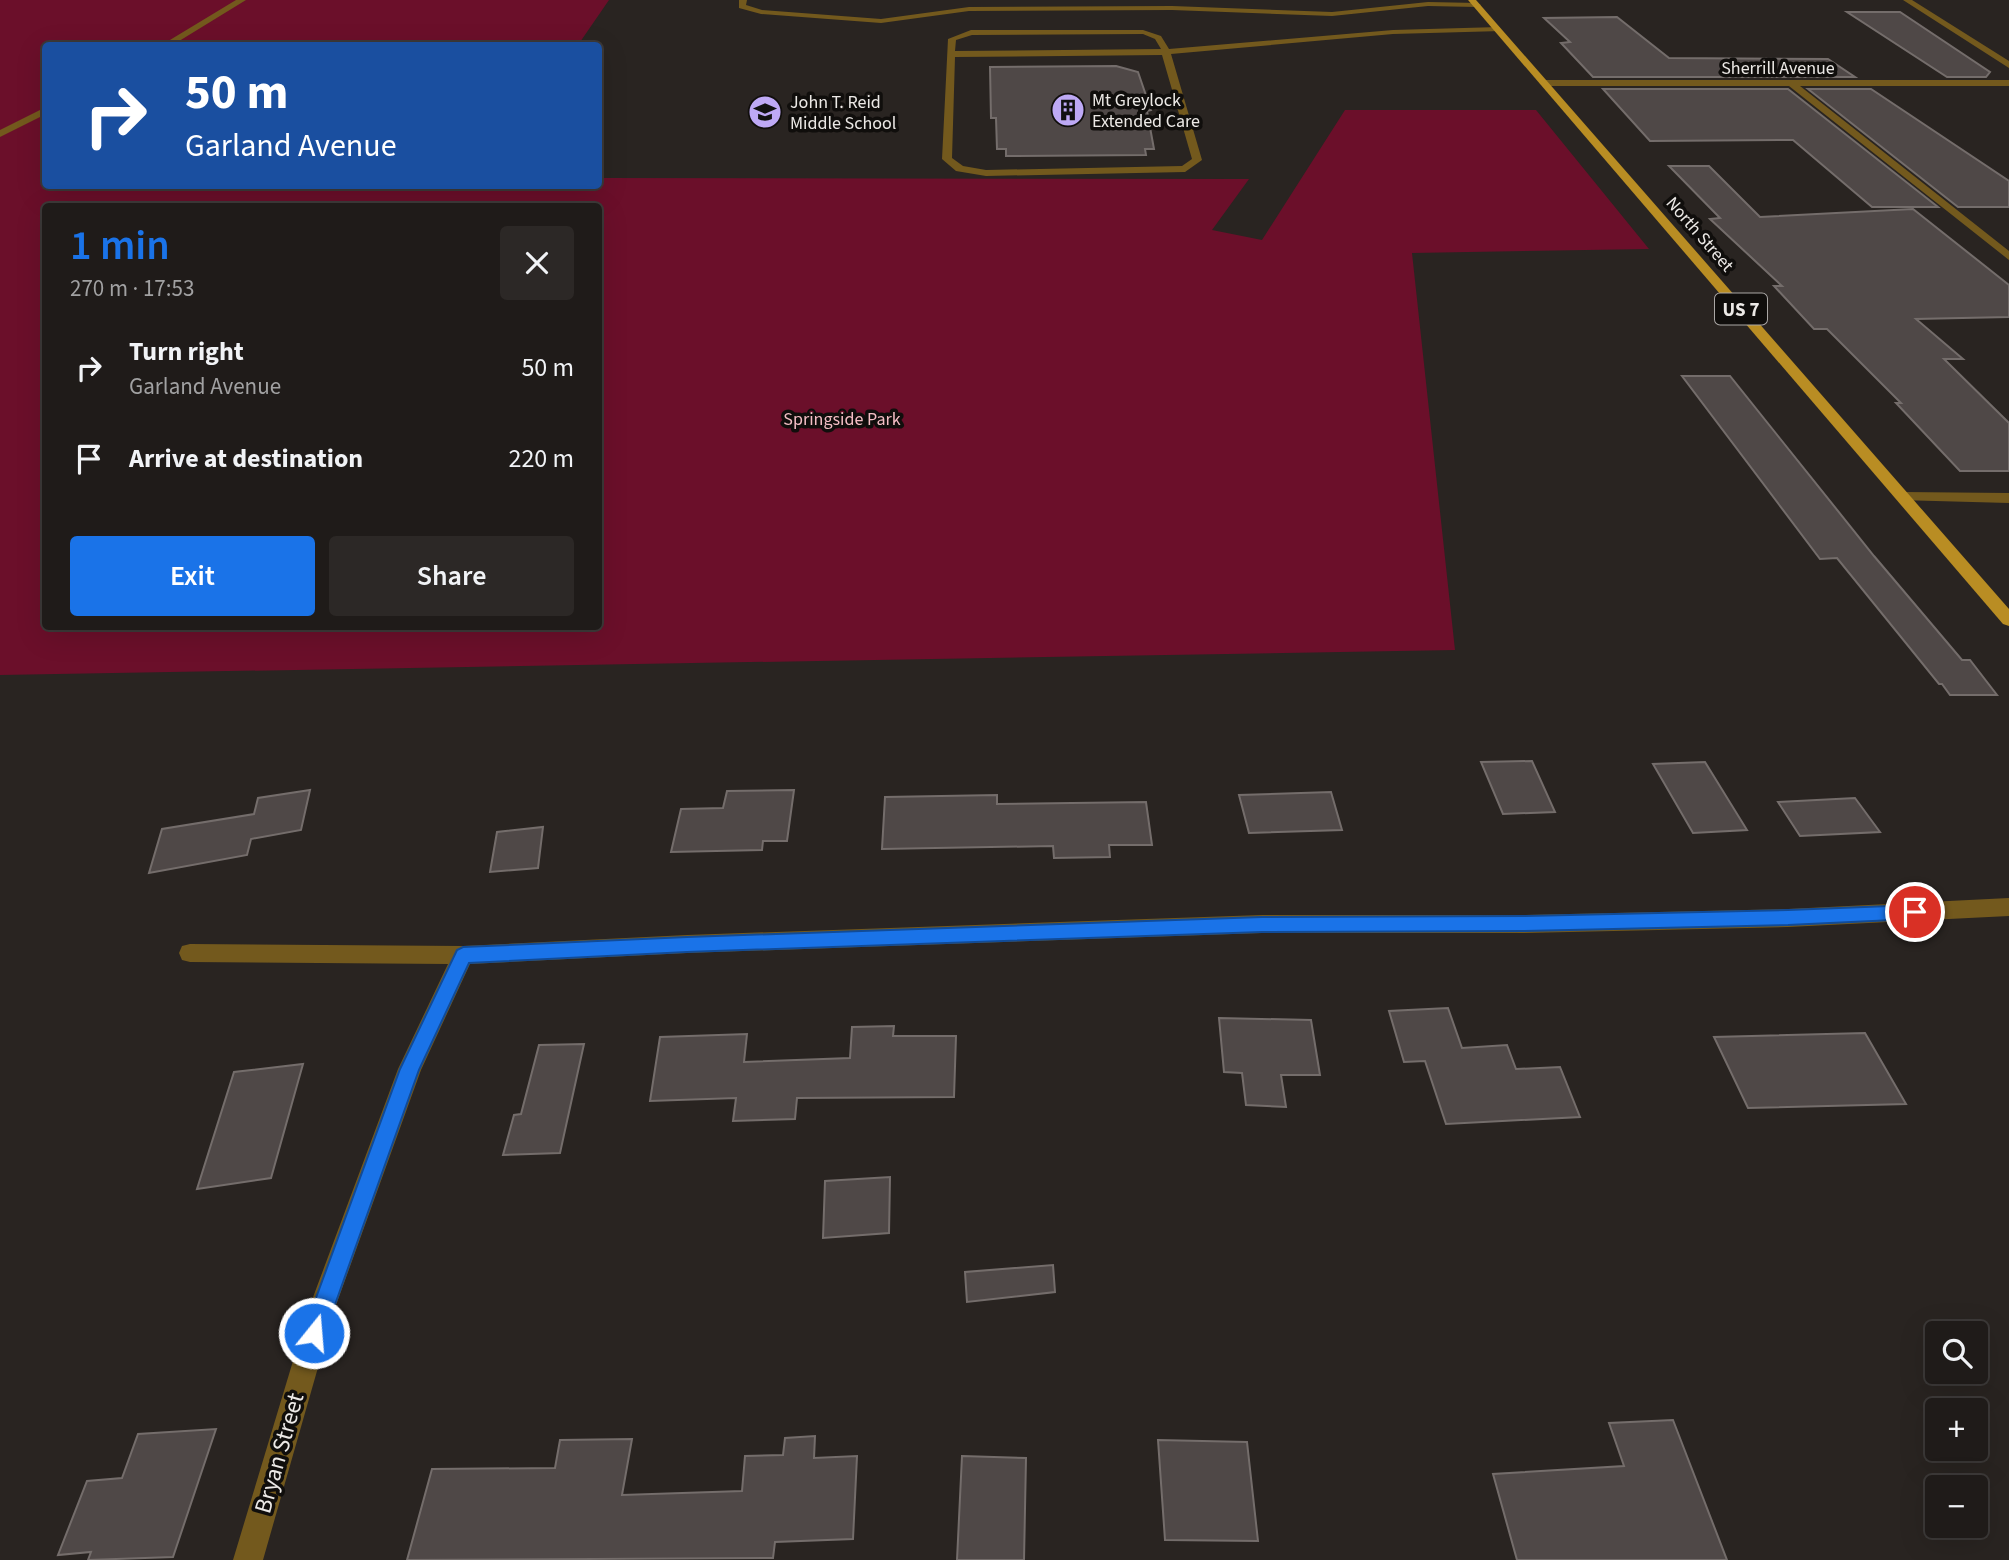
<!DOCTYPE html>
<meta charset="utf-8">
<style>
:root{--surface:#1f1b19;--page:#2c2826;--text:#f1f3f6;--muted:#a1a1a2;--line:#3c3938;--accent:#1a73e8}
body{margin:0;font-family:"Source Sans 3",sans-serif;background:var(--page);color:var(--text);height:100vh;display:flex;flex-direction:column;font-size:26px;white-space:nowrap}
*{box-sizing:border-box;margin:0}
p{font-size:23px;color:var(--muted)}
.icon{flex:none;width:38px;height:38px;fill:none;stroke:currentColor;stroke-width:2;stroke-linecap:round;stroke-linejoin:round}
.map{position:relative;flex:1;overflow:hidden}
.panel{position:absolute;left:42px;top:203px;width:560px;height:427px;display:flex;flex-direction:column;background:var(--surface);border-radius:7px;box-shadow:0 7px 28px #0002,0 0 0 2px var(--line)}
.panel>*{flex:none}
.guide{position:absolute;left:42px;top:42px;width:560px;height:147px;border-radius:7px;box-shadow:0 7px 28px #0002,0 0 0 2px var(--line);background:#1a4fa0;color:#fff;overflow:hidden}
.fabs{position:absolute;left:1925px;top:1321px;display:grid;gap:14px}
.fabs a{display:grid;place-items:center;width:63px;height:63px;border-radius:7px;background:var(--surface);box-shadow:0 7px 28px #0002,0 0 0 2px var(--line);font-size:35px}
.pin{position:absolute;display:grid;place-items:center;width:60px;height:60px;color:#fff;margin:-30px;border:4px solid #fff;border-radius:50%;box-shadow:0 2px 7px #0007}
.me{position:absolute;width:77px;margin:-38px;rotate:17deg;stroke-linejoin:round;filter:drop-shadow(0 0 5px #0008)}
.turn{display:flex;align-items:center;gap:24px;height:147px;padding:0 28px;font-size:32px}
.turn .icon{width:91px;height:91px;stroke-width:2.5}
.turn b{display:block;font-size:49px;line-height:60px}
.round{display:grid;place-items:center;flex:none;width:74px;height:74px;border-radius:7px;background:var(--page)}
.summary{display:flex;align-items:center;justify-content:space-between;height:119px;padding:0 28px}
h1{font-size:42px;font-weight:600;line-height:52px;color:var(--accent)}
.primary-button{display:flex;gap:14px;margin-top:auto;padding:14px 28px}
.primary-button a{flex:1;height:80px;border-radius:7px;background:var(--accent);color:#fff;font-size:28px;font-weight:600;line-height:80px;text-align:center}
.primary-button a+a{background:var(--page);color:var(--text)}
ul{padding:0;list-style:none}
li{display:flex;align-items:center;gap:21px;height:91px;padding:0 28px}
li div{flex:1}
li b{display:block;font-size:26px}
li em{font-style:normal}
.map>svg:first-child{display:block}
</style>
<div class="map">
<svg width="2009" height="1560" viewBox="0 0 2009 1560">
<rect width="100%" height="100%" fill="#292421"/>
<path fill="#6b0f2a" fill-rule="evenodd" d="M0,0H609L578,45L46,46V186H598L599,178L1249,179L1212,230L1262,240L1345,110H1536L1649,249L1412,253L1455,650L0,675ZM46,206H598V626H46Z"/>
<path fill="#4f4847" stroke="#746d6b" stroke-width="2" d="M1847,12H1900L1990,72L1986,77H1947Z
M1617,17L1669,58L1828,59L1855,77H1593L1561,43L1570,42L1544,18Z
M1116,66L1138,72L1151,110L1147,111L1154,149H1145L1146,155L1006,156V149H997L996,118H991L990,67Z
M1603,89H1788L1938,207H1872L1793,140L1650,141Z
M1808,89H1871L2009,181V207H1958Z
M1669,166H1709L1760,217L1913,209L2009,285V317L1916,319L1963,359H1944L2009,423V471H1960L1896,403H1901L1827,329H1814L1774,286H1782L1710,219L1720,218Z
M1682,376H1730L1874,556L1962,660H1970L1997,695H1950L1942,684H1939L1837,558L1820,559Z
M1532,761L1555,812L1503,814L1481,762Z
M1705,762L1747,830L1693,833L1653,764Z
M310,790L301,830L251,839L247,855L149,873L162,829L254,814L258,798Z
M794,790L787,841H763L762,850L671,852L681,809L723,808L727,791Z
M1331,792L1342,830L1249,833L1239,795Z
M997,795V804L1146,802L1152,845H1109L1110,857L1054,858L1053,846L882,849L885,797Z
M1855,798L1880,832L1800,836L1778,802Z
M543,827L538,868L490,872L497,832Z
M1448,1008L1462,1048L1507,1045L1516,1069L1560,1067L1580,1117L1446,1124L1425,1061L1404,1062L1389,1011Z
M1219,1018L1311,1020L1320,1075H1281L1286,1107L1246,1105L1242,1073L1224,1072Z
M894,1026L893,1036H956L954,1097L797,1098L795,1119L733,1121L736,1098L650,1101L660,1037L747,1034L744,1062L850,1058L852,1027Z
M1865,1033L1906,1104L1748,1108L1714,1037Z
M584,1044L560,1153L503,1155L514,1115L521,1114L539,1045Z
M303,1064L271,1178L197,1189L234,1072Z
M890,1177L889,1233L823,1238L825,1181Z
M1053,1265L1055,1292L967,1302L965,1272Z
M1673,1420L1727,1560H1517L1493,1474L1624,1466L1609,1423Z
M216,1429L173,1557L88,1560L91,1552L58,1555L87,1481L122,1478L138,1434Z
M815,1436L814,1458L857,1456L853,1539L775,1542L773,1558L407,1560L432,1469L555,1468L560,1440L632,1439L622,1495L742,1491L745,1456L783,1455L785,1438Z
M1158,1440L1247,1442L1258,1541L1165,1540Z
M962,1456L1026,1458L1024,1560H957Z"/>
<g fill="none" stroke-linecap="round" stroke-linejoin="round">
<path fill="#73591d" fill-rule="evenodd" d="M236,0H246L171,46H160Z
M739,0H747L746,5L762,10L881,19L969,7L1172,6L1332,12L1428,2L1477,3L1481,5L1477,7L1428,6L1332,16L1172,10L969,11L881,23L761,14L739,8Z
M1499,27L1502,31L1393,34L1171,54L1202,160L1185,172L986,176L956,171L942,159L948,39L971,30H1143L1161,36L1169,49L1393,30ZM1143,34L1155,39L1161,49L955,51L956,40L972,35ZM1162,55L1192,159L1182,166L986,170L963,166L952,158L955,57Z
M46,107V114L0,137V130Z"/>
<path fill="#73591d" fill-rule="evenodd" d="M1903,0H1912L2009,61V68Z
M2009,80V86H1800L2009,251V260L1789,86H1546L1541,83L1546,80Z
M1903,492L2009,493V503L1898,500L1895,497Z
M2009,898V916L1788,927L1525,933H1262L687,953L470,964L421,1070L335,1308L263,1560H233L309,1308L398,1069L448,964L190,962L182,960L179,953L182,946L190,944L463,946L687,935L1262,915H1525L1788,909Z"/>
<path fill="#b98d23" fill-rule="evenodd" d="M1468,0H1476L2009,609V626L2003,624Z"/>
</g>
<path fill="#1a73e8" stroke="#114b97" stroke-width="2" d="M1915,905L1921,907L1924,912L1921,917L1915,919L1788,925L1525,931L1262,932L687,952L469,963L419,1070L322,1341L314,1344L306,1341L303,1333L400,1069L457,950L463,947L687,937L1262,917L1525,916L1788,910Z"/>
<defs>
<symbol id="building-disc" viewBox="-11 -11 22 22"><circle r="9.5" fill="#bea9f5" stroke="#100e0c"/><path d="M-4-6H4V6H1V3H-1V6H-4ZM-2.5-4.3h1.7v1.8h-1.7ZM.8-4.3h1.7v1.8H.8ZM-2.5-1h1.7V.8h-1.7ZM.8-1h1.7V.8H.8Z" fill="#111"/></symbol>
<symbol id="school-disc" viewBox="-11 -11 22 22"><circle r="9.5" fill="#bea9f5" stroke="#100e0c"/><path d="M0-5L7-2L0 1L-7-2ZM-4 1L0 2.5L4 1V4Q0 6-4 4Z" fill="#111"/></symbol>
</defs>
<g fill-rule="evenodd">
<use href="#building-disc" x="1049" y="91" width="38" height="38"/>
<use href="#school-disc" x="746" y="93" width="38" height="38"/>
</g>
<g text-anchor="middle" stroke-width="7" stroke-linejoin="round" paint-order="stroke">
<g font-size="18" fill="#ece9e6" stroke="#100e0c">
<text x="1778" y="74">Sherrill Avenue</text>
<text transform="translate(1700 234) rotate(49)" y="6">North Street</text>
</g>
<g font-size="18" fill="#ece9e6" stroke="#100e0c" text-anchor="start">
<text x="1092" y="106">Mt Greylock<tspan x="1092" dy="21">Extended Care</tspan></text>
<text x="790" y="108">John T. Reid<tspan x="790" dy="21">Middle School</tspan></text>
</g>
<g font-size="18" fill="#f4bec5" stroke="#100e0c">
<text x="842" y="425">Springside Park</text>
</g>
<rect fill="#100e0c" stroke="#aaa7a5" stroke-width="2" x="1715" y="293.5" width="52" height="31" rx="5"/>
<g font-size="19" font-weight="bold" fill="#ece9e6">
<text x="1741" y="316">US 7</text>
</g>
<g font-size="24" fill="#ece9e6" stroke="#100e0c">
<text transform="translate(279 1453) rotate(-74)" y="8">Bryan Street</text>
</g>
</g>
</svg>
<div class="fabs">
<a><svg class="icon" aria-label="search" viewBox="0 0 24 24"><circle cx="10" cy="10" r="6"/><path d="M15 15l6 6"/></svg></a>
<a>+</a>
<a>−</a>
</div>
<div class="pin" style="left:1915px;top:912px;background:#d93025"><svg class="icon" aria-label="arrive" viewBox="0 0 24 24"><path d="M6 21V4h12l-3 4 3 4H6"/></svg></div>
<svg class="me" style="left:314px;top:1333px" viewBox="-20 -20 40 40"><circle r="17" fill="#1a73e8" stroke="#fff" stroke-width="3"/><path d="M0-11L8 9 0 5-8 9z" fill="#fff"/></svg>
<div class="guide">
<div class="turn"><svg class="icon" aria-label="right" viewBox="0 0 24 24"><path d="M7 20v-9h11M14 6l5 5-5 5"/></svg><div><b>50 m</b>Garland Avenue</div></div>
</div>
<section class="panel">
<div class="summary"><div><h1>1 min</h1><p>270 m · 17:53</p></div><a class="round"><svg class="icon" aria-label="close" viewBox="0 0 24 24"><path d="M6 6l12 12M18 6L6 18"/></svg></a></div>
<ul>
<li><svg class="icon" aria-label="right" viewBox="0 0 24 24"><path d="M7 20v-9h11M14 6l5 5-5 5"/></svg><div><b>Turn right</b><p>Garland Avenue</p></div><em>50 m</em></li>
<li><svg class="icon" aria-label="arrive" viewBox="0 0 24 24"><path d="M6 21V4h12l-3 4 3 4H6"/></svg><div><b>Arrive at destination</b></div><em>220 m</em></li>
</ul>
<div class="primary-button"><a>Exit</a><a>Share</a></div>
</section>
</div>
